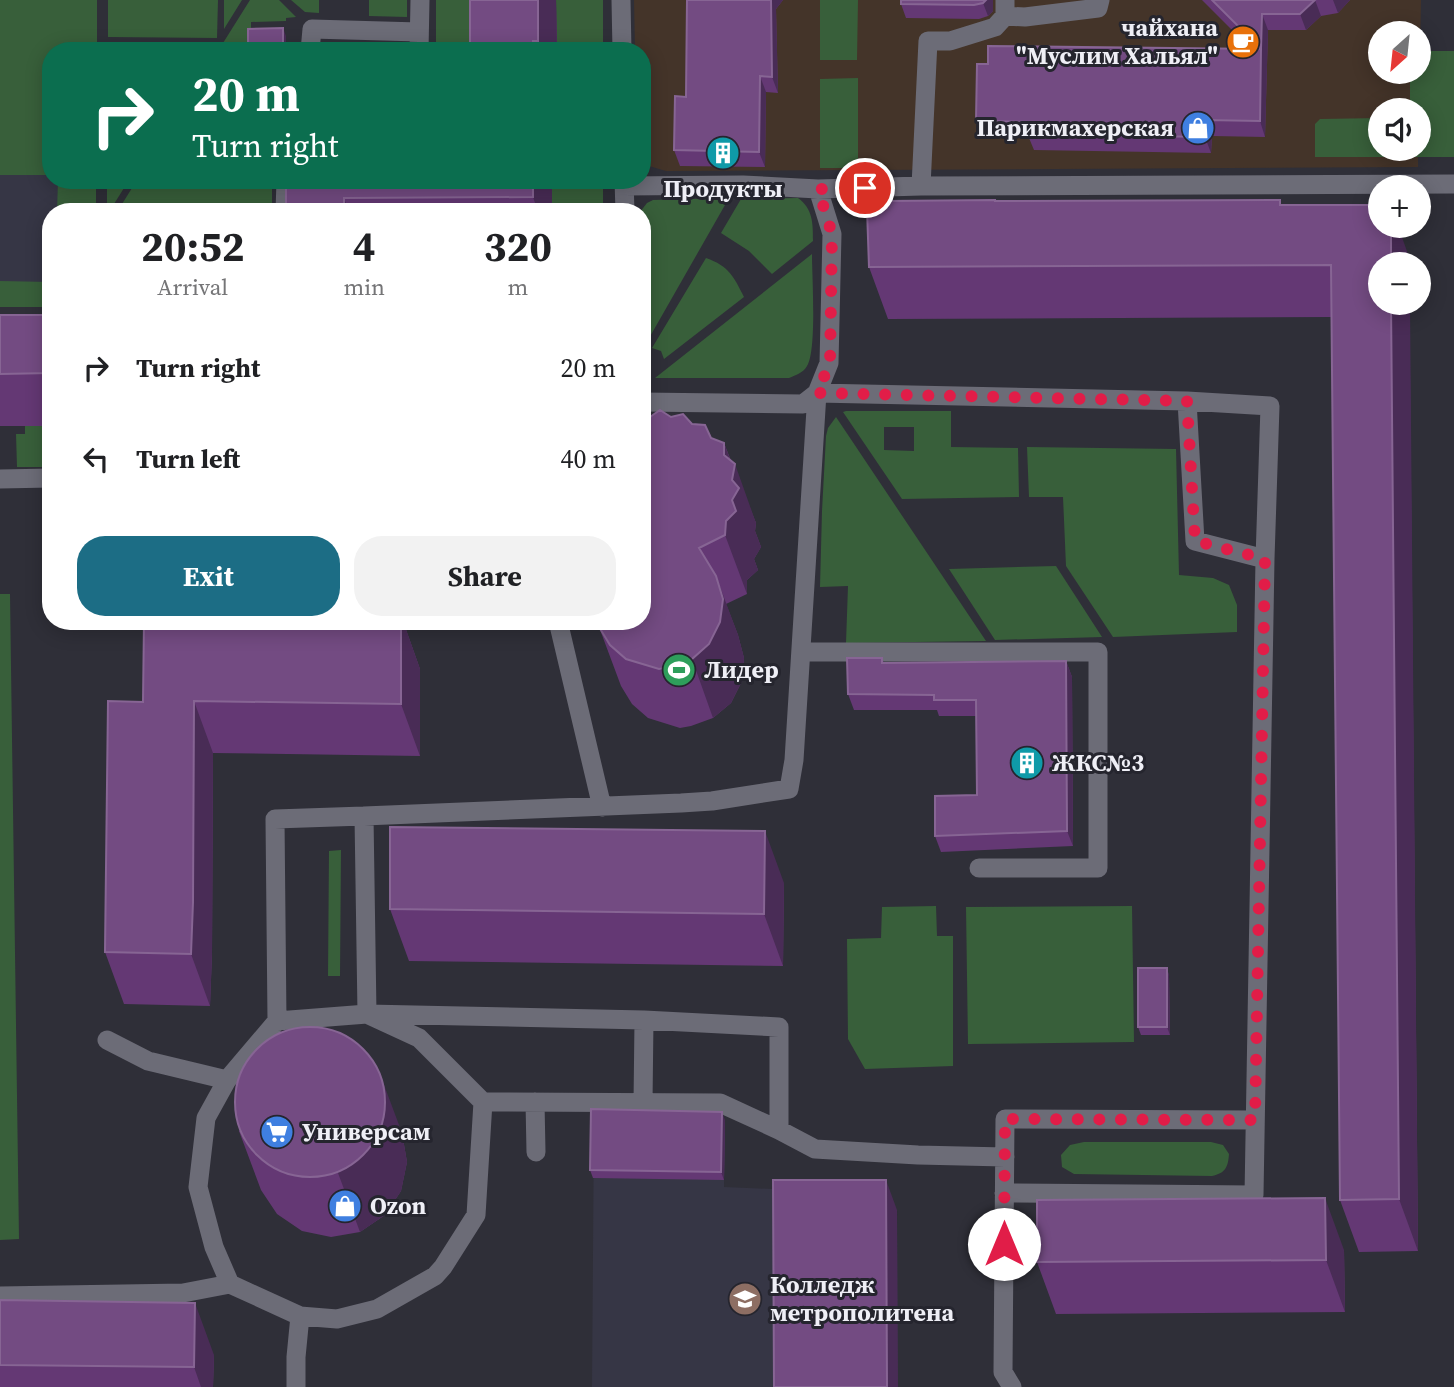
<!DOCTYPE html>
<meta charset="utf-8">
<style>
:root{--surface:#fff;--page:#f2f2f2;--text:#202124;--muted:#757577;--accent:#1c6d85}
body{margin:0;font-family:"Source Serif 4",serif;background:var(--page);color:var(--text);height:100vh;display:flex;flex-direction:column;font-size:26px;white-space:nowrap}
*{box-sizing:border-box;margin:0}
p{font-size:23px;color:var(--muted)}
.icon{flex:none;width:38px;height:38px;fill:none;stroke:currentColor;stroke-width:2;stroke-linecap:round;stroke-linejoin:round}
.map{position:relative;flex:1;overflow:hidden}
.drawer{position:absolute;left:42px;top:203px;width:609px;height:427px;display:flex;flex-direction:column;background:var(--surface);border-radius:28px;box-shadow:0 4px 18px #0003}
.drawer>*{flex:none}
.top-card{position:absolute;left:42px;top:42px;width:609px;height:147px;border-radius:28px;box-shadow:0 4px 18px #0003;background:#0b6e4f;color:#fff;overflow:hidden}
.needle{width:46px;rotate:207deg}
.fabs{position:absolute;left:1368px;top:21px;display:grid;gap:14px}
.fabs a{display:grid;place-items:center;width:63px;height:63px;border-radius:50%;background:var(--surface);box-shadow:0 4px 18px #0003;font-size:35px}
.pin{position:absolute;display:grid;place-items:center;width:60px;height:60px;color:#fff;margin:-30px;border:4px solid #fff;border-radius:50%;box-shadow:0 2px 7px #0007}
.me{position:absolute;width:77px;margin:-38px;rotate:0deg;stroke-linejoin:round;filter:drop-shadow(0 0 5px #0008)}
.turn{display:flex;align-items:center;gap:24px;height:147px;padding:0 35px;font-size:32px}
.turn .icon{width:91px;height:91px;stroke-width:2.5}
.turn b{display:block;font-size:49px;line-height:60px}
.eta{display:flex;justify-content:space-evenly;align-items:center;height:119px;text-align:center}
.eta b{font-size:42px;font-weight:700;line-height:49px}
.cta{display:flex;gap:14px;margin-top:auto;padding:14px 35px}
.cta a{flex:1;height:80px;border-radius:28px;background:var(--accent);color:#fff;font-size:28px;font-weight:700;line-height:80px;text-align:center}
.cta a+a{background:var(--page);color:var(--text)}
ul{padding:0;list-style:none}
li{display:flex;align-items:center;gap:21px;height:91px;padding:0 35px}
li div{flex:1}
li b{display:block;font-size:26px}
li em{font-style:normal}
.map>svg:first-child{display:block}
</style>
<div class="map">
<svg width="1454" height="1387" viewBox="0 0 1454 1387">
<rect width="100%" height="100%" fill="#2f2f38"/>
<path fill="#443429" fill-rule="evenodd" d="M634,0H1421L1419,110H1381V149H1418V167L666,171L649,166L642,160V51H635ZM1381,33H1419V72H1381Z"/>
<path fill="#363645" d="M0,0L51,51V180H68V212H51V302L0,301Z
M594,1118L725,1120L724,1187L796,1190L897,1210L898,1387H592Z"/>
<path fill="#385f3a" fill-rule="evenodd" d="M0,0H97V51H51V175H0Z
M108,0H218L217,38L108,37Z
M224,0H242L224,29Z
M250,0H279L296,17L286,18V21L251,22V51H218Z
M291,0H319V13L305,12Z
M369,0H407V17L369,16Z
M436,0H489L477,46H436Z
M556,0H603V51H557Z
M820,0H858L857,60H820Z
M213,45L209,51H126L120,46Z
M1419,51H1454V157H1315V124L1320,119L1381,118V149H1419V110H1410V72H1419Z
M858,78V168H820V79Z
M58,180H96V212H57Z
M107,180H129L109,212H107Z
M137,180H272V212H117Z
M552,180H603V212H552Z
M729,198L644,347H642V212H640L647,203L653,200Z
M798,198C813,209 813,223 813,241L772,274L749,251L721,233L741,199Z
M812,254C812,275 817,351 807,366C803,373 796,375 789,378H655Z
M706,258C729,266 734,277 744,297L664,359L661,351L652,348Z
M0,281L51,282V307H0Z
M846,411H951V447L1018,448L1019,497L902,499L843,412ZM884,427H914V451L884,450Z
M836,417L986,641L846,643L848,586L820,587L822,511L826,436L828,428Z
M25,426H51V467H17L16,434H25Z
M1027,447L1176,449L1179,575L1213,578L1229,585L1237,605V632L1113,637L1066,566L1063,497H1029Z
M1056,566L1102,637L995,640L949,569Z
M0,594H10L19,1239L0,1240Z
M341,850L340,976H328L329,851Z
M936,906L937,936H953V1066L865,1069L848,1039L847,939L881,938L882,907Z
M1132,906L1134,1042L968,1044L966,907Z
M1084,1142H1211L1223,1145L1229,1154C1228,1168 1225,1173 1212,1176L1074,1174L1062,1167L1061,1155L1070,1145Z"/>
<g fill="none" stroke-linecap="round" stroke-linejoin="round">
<path stroke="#6c6c77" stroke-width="19" d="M621,0L622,51
M1005,16L1025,17L1098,8L1100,0
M310,51L312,29L419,32
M419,51L420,0
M624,180L625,212
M624,186L743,185L818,189L921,186L1454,184
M921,186L928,41H950L995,27L1005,16V0
M285,212L286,180
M1187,401L1195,541L1265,559
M642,402L803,404L817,393L1187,401L1270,406L1265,559L1254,1195L1004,1193
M0,479L51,478
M558,621L602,807
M802,652H1098V868H979
M367,1014L419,1038L483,1102L476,1215L443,1267L435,1276L377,1309L337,1319L300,1316L230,1284L214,1247L198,1187L206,1118L227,1080L277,1021L367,1014L644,1020L779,1027V1130
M367,1014L364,816L681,803L712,801L789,789L794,760L817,393L829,363L832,234L818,189
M277,1021L275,819L364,816
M107,1040L148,1061L227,1080
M483,1102L720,1103L779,1130L815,1149L918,1155L1005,1157
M535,1102L536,1152
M643,1103L644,1020
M0,1296L183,1293L230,1284
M296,1387V1357L300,1316
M1012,1387L1003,1372L1005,1119L1255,1120"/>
</g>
<path fill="#643874" d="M470,0H556L557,51H470Z
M687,0H783L776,9L778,93L766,92L765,167L680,166L674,150L686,97Z
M901,0H993V11L988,16L979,19L906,18L901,4Z
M1202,0H1350L1338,13L1321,16L1306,30H1268L1265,137L1212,136L1211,153L1034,150L1029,138L982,137L976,121L988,64L1251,49Z
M286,180H552V212H286Z
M996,201L1282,205L1409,257L1418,1251L1359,1252L1340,1200L1332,317L888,319L869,267L887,208Z
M0,315H51V426H0Z
M650,417H671L692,424L711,438L724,443L756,523L755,531L761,547L754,559L758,570L747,580V594L726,604L738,635L744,658L742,681L731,703L713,718L691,726L680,728L648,718L632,704L621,686L599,627L642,621Z
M144,621H403L420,669V756L213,753L212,954L210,1006L124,1004L105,952L143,702Z
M882,658L884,663L1066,661L1072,677L1073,846L941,852L935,836L977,795L976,716H939L937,710H854L848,694Z
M784,883L783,966L409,961L390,909Z
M1167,968L1169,976L1170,1035H1141L1138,1027Z
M725,1120L724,1180L593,1178L590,1170Z
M239,1131L402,1133L407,1162L401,1191L385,1215L360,1232L331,1237L302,1231L277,1214L261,1190Z
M1344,1250L1345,1312L1056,1314L1037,1262Z
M0,1300L214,1355L213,1387H0Z"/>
<path fill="#492c56" d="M538,0H556L557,51H541L538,41Z
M771,0H783L776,9L778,93L772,77Z
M986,0H993V11L988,16L983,3Z
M1315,0L1321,16L1306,30L1300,14Z
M1333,0H1350L1338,13Z
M1262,14L1268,30L1267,65L1261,49Z
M283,28L286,36V51H283Z
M1261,49L1267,65L1265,137L1260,121Z
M760,76L766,92L765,167L759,152Z
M1206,120L1212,136L1211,153L1205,137Z
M533,180H552V212H538L533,197Z
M344,198L349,212H344Z
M1391,226H1398L1409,257V264H1391Z
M1391,303H1410L1418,1251L1399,1199Z
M724,443L734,470L735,464L756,523L755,531L761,547L754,559L758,570L747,580V594L725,535Z
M716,576L738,635L744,658L742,681L731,703L713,718L692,659Z
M401,621H403L420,669V756L401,704Z
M1066,661L1072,677L1073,846L1067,831Z
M194,701L213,753L212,954L210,1006L191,954Z
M765,831L784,883L783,966L764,914Z
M1167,968L1169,976L1170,1035L1167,1027Z
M380,1074L402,1133L407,1162L401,1191L385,1215L360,1232L338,1173Z
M722,1112L725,1120L724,1180L721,1172Z
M886,1180L897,1210L898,1387H887Z
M1325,1198L1344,1250L1345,1312L1326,1260Z
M195,1303L214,1355L213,1387H201L194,1367Z"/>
<path fill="#734b82" stroke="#876594" stroke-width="2" d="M470,0H538V41H533V51H470Z
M687,0H771L772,77L760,76L759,152L674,150L675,96L686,97Z
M901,0H986L983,3L974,5L901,4Z
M1212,0H1315L1300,14H1262L1261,49Z
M283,28V51H248V29Z
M988,46L1261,49L1260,121L1206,120L1205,137L1028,134V122L976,121L977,64H988Z
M286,180H533V197L344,198V212H286Z
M995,200V201L1280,200V205H1381V226H1391V264H1381V303H1391L1399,1199L1340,1200L1331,265L869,267L867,209L887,208V201Z
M0,315H51V373L0,374Z
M660,410L671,417L683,414L692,424L705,425L711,438L724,443V455L735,464L732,480L739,488L732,500L736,511L726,521L725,535L699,548L716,576L723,599L720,622L709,644L692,659L669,667L659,669L626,659L610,645L599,627L598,621H642V416L650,417Z
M144,621H401V704L194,701L193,902L191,954L105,952L108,701L143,702Z
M847,658H882V663L1066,661L1067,831L935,836V796L977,795L976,700H934V695L848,694Z
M390,827L765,831L764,914L390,909Z
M1138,968H1167V1027H1138Z
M235 1102a75 75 0 1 1 150 0a75 75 0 1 1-150 0Z
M591,1109L722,1112L721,1172L590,1170Z
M773,1180H886L887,1387H774Z
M1325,1198L1326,1260L1037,1262V1200Z
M0,1300L195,1303L194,1367L0,1365Z"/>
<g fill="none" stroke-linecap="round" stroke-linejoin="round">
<path stroke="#e11d48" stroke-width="12" stroke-dasharray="0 21.6" d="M865,188L818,189L832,234L830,363L817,393L1187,401L1195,541L1265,559L1255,1120L1005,1119L1004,1244"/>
</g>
<defs>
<symbol id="cafe-disc" viewBox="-11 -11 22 22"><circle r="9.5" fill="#e8710a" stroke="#25252e"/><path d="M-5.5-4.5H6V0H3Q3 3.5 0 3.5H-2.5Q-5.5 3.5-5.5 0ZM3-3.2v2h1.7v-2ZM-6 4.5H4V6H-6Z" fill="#fff"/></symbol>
<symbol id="shop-disc" viewBox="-11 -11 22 22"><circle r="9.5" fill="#3f7fe0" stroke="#25252e"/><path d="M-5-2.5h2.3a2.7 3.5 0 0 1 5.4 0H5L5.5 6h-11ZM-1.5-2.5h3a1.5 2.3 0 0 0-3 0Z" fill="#fff"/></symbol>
<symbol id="building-disc" viewBox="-11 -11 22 22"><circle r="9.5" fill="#0f9aa8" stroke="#25252e"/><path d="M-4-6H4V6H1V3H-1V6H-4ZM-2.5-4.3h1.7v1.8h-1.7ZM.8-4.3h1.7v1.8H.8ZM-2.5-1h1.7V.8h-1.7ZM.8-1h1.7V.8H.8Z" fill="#fff"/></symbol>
<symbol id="stadium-disc" viewBox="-11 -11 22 22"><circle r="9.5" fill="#2e9e5b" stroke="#25252e"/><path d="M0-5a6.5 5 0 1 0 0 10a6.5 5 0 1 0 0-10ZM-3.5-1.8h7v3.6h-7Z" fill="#fff"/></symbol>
<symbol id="supermarket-disc" viewBox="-11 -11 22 22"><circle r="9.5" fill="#3f7fe0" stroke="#25252e"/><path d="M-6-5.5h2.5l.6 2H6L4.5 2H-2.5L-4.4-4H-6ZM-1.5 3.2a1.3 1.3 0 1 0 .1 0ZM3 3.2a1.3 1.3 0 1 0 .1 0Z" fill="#fff"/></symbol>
<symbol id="university-disc" viewBox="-11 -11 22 22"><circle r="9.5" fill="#8d6e63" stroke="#25252e"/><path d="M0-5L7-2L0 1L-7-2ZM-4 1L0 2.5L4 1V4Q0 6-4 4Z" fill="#fff"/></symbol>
</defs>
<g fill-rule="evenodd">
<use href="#cafe-disc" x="1224" y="23" width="38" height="38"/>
<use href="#shop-disc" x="1179" y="109" width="38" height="38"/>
<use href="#building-disc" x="704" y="134" width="38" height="38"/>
<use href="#stadium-disc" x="660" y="651" width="38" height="38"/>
<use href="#building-disc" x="1008" y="744" width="38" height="38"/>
<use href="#supermarket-disc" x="258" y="1113" width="38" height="38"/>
<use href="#shop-disc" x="326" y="1187" width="38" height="38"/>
<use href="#university-disc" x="726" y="1280" width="38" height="38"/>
</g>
<g text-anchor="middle" stroke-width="6" stroke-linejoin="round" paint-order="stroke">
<g font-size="24" font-weight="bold" fill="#efeff6" stroke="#25252e" text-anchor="start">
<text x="1218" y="36" text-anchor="end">чайхана<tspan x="1218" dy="28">"Муслим Хальял"</tspan></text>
<text x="1174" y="136" text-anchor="end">Парикмахерская</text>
<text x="723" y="197" text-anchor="middle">Продукты</text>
<text x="704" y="678">Лидер</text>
<text x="1052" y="771">ЖКС№3</text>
<text x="302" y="1140">Универсам</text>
<text x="370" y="1214">Ozon</text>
<text x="770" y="1293">Колледж<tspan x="770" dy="28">метрополитена</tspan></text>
</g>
</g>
</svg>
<div class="fabs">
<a><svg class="needle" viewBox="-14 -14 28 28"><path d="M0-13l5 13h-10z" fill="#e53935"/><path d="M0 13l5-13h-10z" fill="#757577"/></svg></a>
<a><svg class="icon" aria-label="sound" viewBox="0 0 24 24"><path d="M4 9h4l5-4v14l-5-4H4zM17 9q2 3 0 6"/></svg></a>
<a>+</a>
<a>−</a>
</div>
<div class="pin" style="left:865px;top:188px;background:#d93025"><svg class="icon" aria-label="arrive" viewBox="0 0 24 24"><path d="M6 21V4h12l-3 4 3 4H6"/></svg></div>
<svg class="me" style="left:1004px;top:1244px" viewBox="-20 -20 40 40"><circle r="19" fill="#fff"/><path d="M0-13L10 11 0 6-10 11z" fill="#e11d48"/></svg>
<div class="top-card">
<div class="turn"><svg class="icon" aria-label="right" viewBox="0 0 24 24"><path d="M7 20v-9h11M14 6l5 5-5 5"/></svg><div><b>20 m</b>Turn right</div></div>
</div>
<section class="drawer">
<div class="eta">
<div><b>20:52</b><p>Arrival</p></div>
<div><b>4</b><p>min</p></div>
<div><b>320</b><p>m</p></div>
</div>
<ul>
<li><svg class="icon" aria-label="right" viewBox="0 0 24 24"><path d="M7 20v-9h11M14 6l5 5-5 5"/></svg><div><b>Turn right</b></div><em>20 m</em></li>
<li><svg class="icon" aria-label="left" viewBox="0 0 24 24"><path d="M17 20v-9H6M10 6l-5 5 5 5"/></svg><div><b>Turn left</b></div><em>40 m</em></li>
</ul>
<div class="cta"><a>Exit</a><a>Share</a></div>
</section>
</div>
